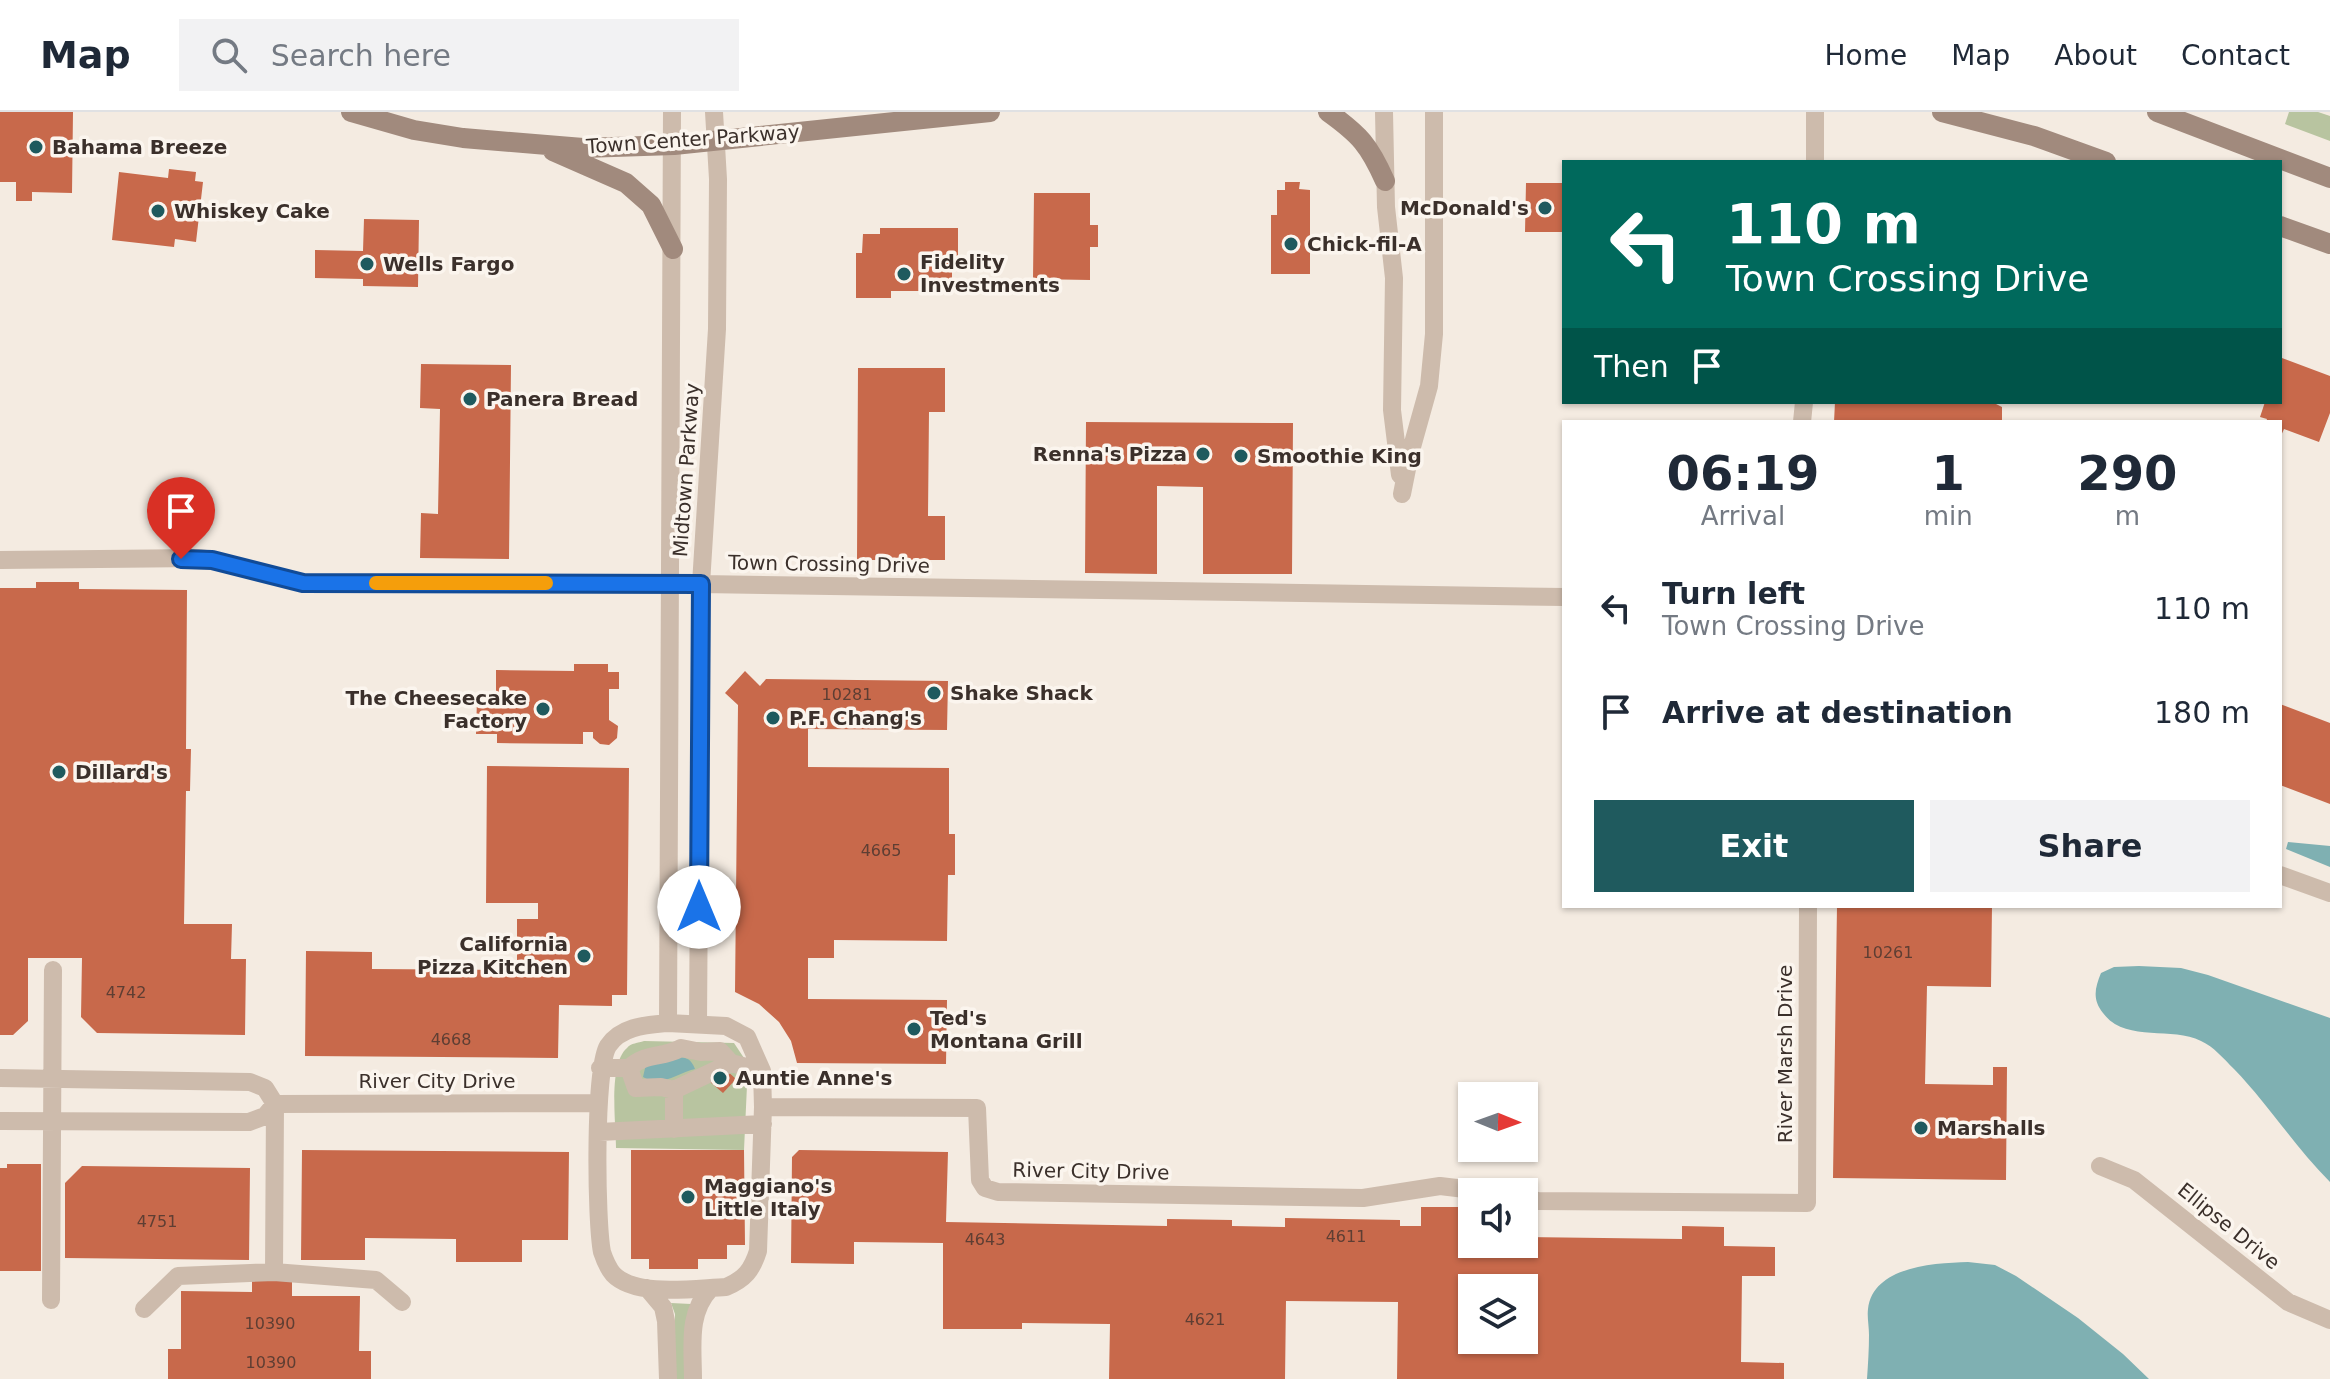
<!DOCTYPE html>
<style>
:root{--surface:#fff;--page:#f2f2f3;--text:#1f2937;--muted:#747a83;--line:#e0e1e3;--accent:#1f5a5e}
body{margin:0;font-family:"DejaVu Sans",sans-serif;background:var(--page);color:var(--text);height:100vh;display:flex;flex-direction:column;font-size:30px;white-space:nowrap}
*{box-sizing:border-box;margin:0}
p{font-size:26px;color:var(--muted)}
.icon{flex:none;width:44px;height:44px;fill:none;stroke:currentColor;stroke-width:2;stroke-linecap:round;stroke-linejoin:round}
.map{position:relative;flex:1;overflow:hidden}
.sheet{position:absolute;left:1562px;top:308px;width:720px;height:488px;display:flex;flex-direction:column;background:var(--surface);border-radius:0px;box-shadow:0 2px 6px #0004}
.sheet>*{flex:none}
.guide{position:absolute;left:1562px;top:48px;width:720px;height:244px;border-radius:0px;box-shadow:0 2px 6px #0004;background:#00695c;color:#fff;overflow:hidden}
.needle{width:52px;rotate:91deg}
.controls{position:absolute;left:1458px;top:970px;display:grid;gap:16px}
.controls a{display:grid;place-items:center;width:80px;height:80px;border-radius:0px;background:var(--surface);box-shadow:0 2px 6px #0004;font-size:40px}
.pin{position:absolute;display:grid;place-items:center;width:68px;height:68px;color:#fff;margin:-82px -34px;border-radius:50% 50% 50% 0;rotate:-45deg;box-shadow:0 0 8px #0007}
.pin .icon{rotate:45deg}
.me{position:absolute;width:88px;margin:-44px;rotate:0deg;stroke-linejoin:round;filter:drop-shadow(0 0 6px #0008)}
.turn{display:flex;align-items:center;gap:28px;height:168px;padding:0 32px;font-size:36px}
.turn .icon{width:104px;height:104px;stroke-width:2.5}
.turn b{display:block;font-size:56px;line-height:68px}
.then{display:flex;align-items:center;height:76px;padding:0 32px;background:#0003;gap:16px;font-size:30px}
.eta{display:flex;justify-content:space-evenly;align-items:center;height:136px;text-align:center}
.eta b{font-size:48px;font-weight:600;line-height:56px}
.primary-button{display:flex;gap:16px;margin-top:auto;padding:16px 32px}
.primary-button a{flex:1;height:92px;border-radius:0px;background:var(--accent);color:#fff;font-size:32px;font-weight:600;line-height:92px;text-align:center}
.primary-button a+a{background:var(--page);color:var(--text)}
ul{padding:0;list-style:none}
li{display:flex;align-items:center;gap:24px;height:104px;padding:0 32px}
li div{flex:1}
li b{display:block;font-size:30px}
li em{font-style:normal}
header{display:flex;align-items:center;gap:48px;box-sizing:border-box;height:112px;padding:0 40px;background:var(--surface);border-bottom:2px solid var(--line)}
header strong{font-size:38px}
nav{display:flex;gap:44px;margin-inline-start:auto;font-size:28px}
.search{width:560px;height:72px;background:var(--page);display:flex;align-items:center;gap:20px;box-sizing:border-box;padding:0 28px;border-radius:0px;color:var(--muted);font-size:30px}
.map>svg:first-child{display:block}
</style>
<header>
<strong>Map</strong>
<div class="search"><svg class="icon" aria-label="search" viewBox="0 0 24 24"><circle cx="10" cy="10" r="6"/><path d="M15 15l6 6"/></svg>Search here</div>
<nav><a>Home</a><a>Map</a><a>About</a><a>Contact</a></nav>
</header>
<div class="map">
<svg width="2330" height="1267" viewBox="0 0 2330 1267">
<rect width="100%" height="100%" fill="#f4ebe1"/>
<path fill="#b8c4a0" d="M2289,0H2318L2330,4V29L2285,12Z
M644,929L734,931L748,952L744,1038L616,1036C616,1012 608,952 627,936C631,931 638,931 644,929Z
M671,1191L691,1192L685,1267H675V1202Z"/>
<path fill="#7fb0b2" d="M2288,730L2330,734V755L2286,737Z
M2139,854L2181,856L2208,863L2330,906V1070C2295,1035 2268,992 2234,957C2223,946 2214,935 2201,929C2171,914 2125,931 2103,901C2092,887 2095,876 2101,861L2114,855Z
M676,945C687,945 691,947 695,957C678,961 661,976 643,965L646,952Z
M1968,1150L1995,1153L2016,1164L2078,1206L2123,1242L2149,1267H1867C1868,1252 1869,1237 1869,1223C1869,1214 1867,1205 1868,1197C1873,1154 1935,1151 1968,1150Z"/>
<path fill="#c8694b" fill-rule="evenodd" d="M0,0H73L72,81L32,80V89H16V70H0Z
M169,57L196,60L195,69L203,70L196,130L175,127L174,135L112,128L119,60L168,66Z
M1285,70H1300L1299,77L1310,78V162H1271V103H1277V78H1285Z
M1526,71H1564V120H1525Z
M1034,81H1090V113H1098V135H1090V168L1033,167Z
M364,107L419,108L418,175L363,174V167L315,166V138L363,139Z
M880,116H958V144H952V179H891V186H856V141H862L863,122H880Z
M2282,246L2330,264V301L2319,330L2284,317L2280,326V310H2266L2267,307L2260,305L2265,290H2280Z
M421,252L511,253L509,447L420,446L421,401L438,402L440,297L420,296Z
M858,256H945V300H929L928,404H945V448H857Z
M1835,290H1992L2002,295V310H1834Z
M1086,310L1293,311L1292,462H1203V375L1157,374V462L1085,461Z
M36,470H79V477L187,478L186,637H191L190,679H186L184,812H232L231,847H246L245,923L97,921L81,905L82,846H28V909L13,923H0V476H36Z
M574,552H608V560H619V577H609V608L618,614L617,626L609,633L600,632L593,626V620H583V632L497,631V622H476L477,586H496V558L574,559Z
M745,559L760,574L766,567L948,569L947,618L808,617V655L949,656V722H955V763H948L947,829L834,828V846H808V887L947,888L946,952L797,951L791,929L779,910L759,892L735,880L738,593L725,581Z
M2280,592L2330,611V692L2280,673Z
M487,654L629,656L627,883H612V894L559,893L558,946L305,944L306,839L372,840V857L517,858V807H538V791H486Z
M1837,794H1992L1991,875L1927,874L1925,972L1993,973V955H2007L2006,1068L1833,1066Z
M716,949L736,967L723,981L703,964Z
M302,1038L569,1040L568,1128H522V1150H456V1127L365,1126V1148H301Z
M631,1038H744L745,1133H727V1147H698V1157H649V1147H631Z
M799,1038L948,1040L946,1110L1167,1114V1107L1232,1108V1114L1285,1115V1106L1400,1108V1114H1421V1095H1472V1132H1524V1125L1682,1127V1114L1724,1115V1134L1775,1135V1164H1742L1741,1250L1784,1251V1267H1397L1398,1190L1286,1189L1285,1267H1109L1110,1212L1022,1211V1217H943V1131L854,1130V1152L791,1151L792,1045ZM1472,1176H1524V1228H1472Z
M7,1052H41V1159H0V1056H7Z
M82,1054L250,1056L249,1148L65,1146V1071Z
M252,1167H292V1184H360L359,1239H371V1267H168V1237H181V1179L252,1180Z"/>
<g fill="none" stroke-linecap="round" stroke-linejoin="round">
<path stroke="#cdbbac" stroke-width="18" d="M1384,0L1386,95L1394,166L1392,298L1400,363
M1815,50V0
M1802,310L1804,290
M1402,382L1410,342L1429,274L1434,222V0
M0,448L199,446L212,448L303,471L701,472L1564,485
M2280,763L2330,781
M668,911L672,0
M668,911L726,914L747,925L762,959L763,995L758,1139C752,1158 745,1167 726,1175C696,1176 636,1186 613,1162C609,1157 604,1146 602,1140C596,1110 594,957 608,934C621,914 647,913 668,911Z
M698,911L701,472L717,217L718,67L714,0
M600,956H629C647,940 660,947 681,936L701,940L720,939L731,951L762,959
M629,956L636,976L661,975L674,978V1017
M0,966L250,970L265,976L275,992
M674,978L731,951
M763,995L977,996L980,1068L985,1076L998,1080L1363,1086L1440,1074L1490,1080
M0,1009L249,1010L265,1004L275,992L598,991
M599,1020L763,1012
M2100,1054L2134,1068L2288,1190L2330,1208
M1524,1087L1538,1089L1807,1091L1808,794
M274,1160L275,992
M647,1176L663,1195L666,1209L668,1267
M51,1188L53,858
M144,1197L178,1164L274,1160L376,1168L402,1190
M693,1267C693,1234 687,1201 711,1176"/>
<path stroke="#a18a7d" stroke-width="20" d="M351,0L414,18L463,26L583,36L674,33L990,0
M1328,0C1360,23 1369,33 1385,69
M1942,0L2034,24L2106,50
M2157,0L2330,66
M553,39L626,71L651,93L673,137
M2280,114L2330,132"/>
</g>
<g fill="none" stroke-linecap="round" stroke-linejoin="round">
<defs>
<path id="route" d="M181,447L212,448L303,471L701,472L699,795"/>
</defs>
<use href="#route" stroke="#114b97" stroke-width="20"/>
<use href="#route" stroke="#1a73e8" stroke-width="14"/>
<path stroke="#f59e0b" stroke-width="14" d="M376,471H546"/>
</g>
<g fill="#1f5a5e" stroke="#fbf5ee" stroke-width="3">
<circle cx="36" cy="35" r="8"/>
<circle cx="1545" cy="96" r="8"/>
<circle cx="158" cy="99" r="8"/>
<circle cx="1291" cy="132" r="8"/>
<circle cx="367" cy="152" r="8"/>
<circle cx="904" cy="162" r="8"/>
<circle cx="470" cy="287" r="8"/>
<circle cx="1203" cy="342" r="8"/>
<circle cx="1241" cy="344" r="8"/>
<circle cx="934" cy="581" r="8"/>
<circle cx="543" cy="597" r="8"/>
<circle cx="773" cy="606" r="8"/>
<circle cx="59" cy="660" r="8"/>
<circle cx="584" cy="844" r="8"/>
<circle cx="914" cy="917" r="8"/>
<circle cx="720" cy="966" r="8"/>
<circle cx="1921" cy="1016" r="8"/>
<circle cx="688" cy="1085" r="8"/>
</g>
<g text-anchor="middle" stroke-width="7" stroke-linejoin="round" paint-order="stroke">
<g font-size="16" fill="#5e3e33">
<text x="847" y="588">10281</text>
<text x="881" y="744">4665</text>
<text x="1888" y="846">10261</text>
<text x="126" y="886">4742</text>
<text x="451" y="933">4668</text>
<text x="157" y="1115">4751</text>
<text x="1346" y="1130">4611</text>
<text x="985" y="1133">4643</text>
<text x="1205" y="1213">4621</text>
<text x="270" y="1217">10390</text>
<text x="271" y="1256">10390</text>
</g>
<g font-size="20" fill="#3b302b" stroke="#fbf5ee">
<text transform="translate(693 27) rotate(-4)" y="7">Town Center Parkway</text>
<text transform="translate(686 358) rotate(-86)" y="7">Midtown Parkway</text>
<text transform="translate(829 452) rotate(1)" y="7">Town Crossing Drive</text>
<text transform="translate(1785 942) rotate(-90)" y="7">River Marsh Drive</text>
<text x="437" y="976">River City Drive</text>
<text transform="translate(1091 1059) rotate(1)" y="7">River City Drive</text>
<text transform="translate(2229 1114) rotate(39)" y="7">Ellipse Drive</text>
</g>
<g font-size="20" font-weight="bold" fill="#3b302b" stroke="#fbf5ee" text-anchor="start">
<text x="52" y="42">Bahama Breeze</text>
<text x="1529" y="103" text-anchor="end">McDonald's</text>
<text x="174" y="106">Whiskey Cake</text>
<text x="1307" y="139">Chick-fil-A</text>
<text x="920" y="157">Fidelity<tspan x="920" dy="23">Investments</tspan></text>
<text x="383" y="159">Wells Fargo</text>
<text x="486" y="294">Panera Bread</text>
<text x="1187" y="349" text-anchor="end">Renna's Pizza</text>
<text x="1257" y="351">Smoothie King</text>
<text x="950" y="588">Shake Shack</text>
<text x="527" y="593" text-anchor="end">The Cheesecake<tspan x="527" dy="23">Factory</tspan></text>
<text x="789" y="613">P.F. Chang's</text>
<text x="75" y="667">Dillard's</text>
<text x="568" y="839" text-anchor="end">California<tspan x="568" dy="23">Pizza Kitchen</tspan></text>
<text x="930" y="913">Ted's<tspan x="930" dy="23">Montana Grill</tspan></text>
<text x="736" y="973">Auntie Anne's</text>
<text x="1937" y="1023">Marshalls</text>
<text x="704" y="1081">Maggiano's<tspan x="704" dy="23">Little Italy</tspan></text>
</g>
</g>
</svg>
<div class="controls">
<a><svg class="needle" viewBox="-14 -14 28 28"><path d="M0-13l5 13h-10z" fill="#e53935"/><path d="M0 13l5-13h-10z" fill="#747a83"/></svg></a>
<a><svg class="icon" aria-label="sound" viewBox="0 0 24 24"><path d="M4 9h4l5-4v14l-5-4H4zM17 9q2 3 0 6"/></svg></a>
<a><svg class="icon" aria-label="layers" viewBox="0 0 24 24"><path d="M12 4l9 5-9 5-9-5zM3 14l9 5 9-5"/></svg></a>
</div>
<div class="pin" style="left:181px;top:447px;background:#d93025"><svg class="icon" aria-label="arrive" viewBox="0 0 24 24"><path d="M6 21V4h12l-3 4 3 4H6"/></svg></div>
<svg class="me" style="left:699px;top:795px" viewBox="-20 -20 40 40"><circle r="19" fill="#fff"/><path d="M0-13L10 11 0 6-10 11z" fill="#1a73e8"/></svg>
<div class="guide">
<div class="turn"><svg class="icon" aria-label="left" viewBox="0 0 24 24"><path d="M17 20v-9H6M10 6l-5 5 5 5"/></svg><div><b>110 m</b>Town Crossing Drive</div></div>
<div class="then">Then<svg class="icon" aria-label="arrive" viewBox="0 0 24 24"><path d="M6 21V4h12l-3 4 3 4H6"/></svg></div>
</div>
<section class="sheet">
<div class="eta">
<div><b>06:19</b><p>Arrival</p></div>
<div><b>1</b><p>min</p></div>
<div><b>290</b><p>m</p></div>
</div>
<ul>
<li><svg class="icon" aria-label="left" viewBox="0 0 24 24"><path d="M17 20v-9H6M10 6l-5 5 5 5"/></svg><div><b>Turn left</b><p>Town Crossing Drive</p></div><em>110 m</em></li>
<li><svg class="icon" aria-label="arrive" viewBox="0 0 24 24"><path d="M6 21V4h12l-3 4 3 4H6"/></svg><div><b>Arrive at destination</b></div><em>180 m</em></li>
</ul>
<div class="primary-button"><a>Exit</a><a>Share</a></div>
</section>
</div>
